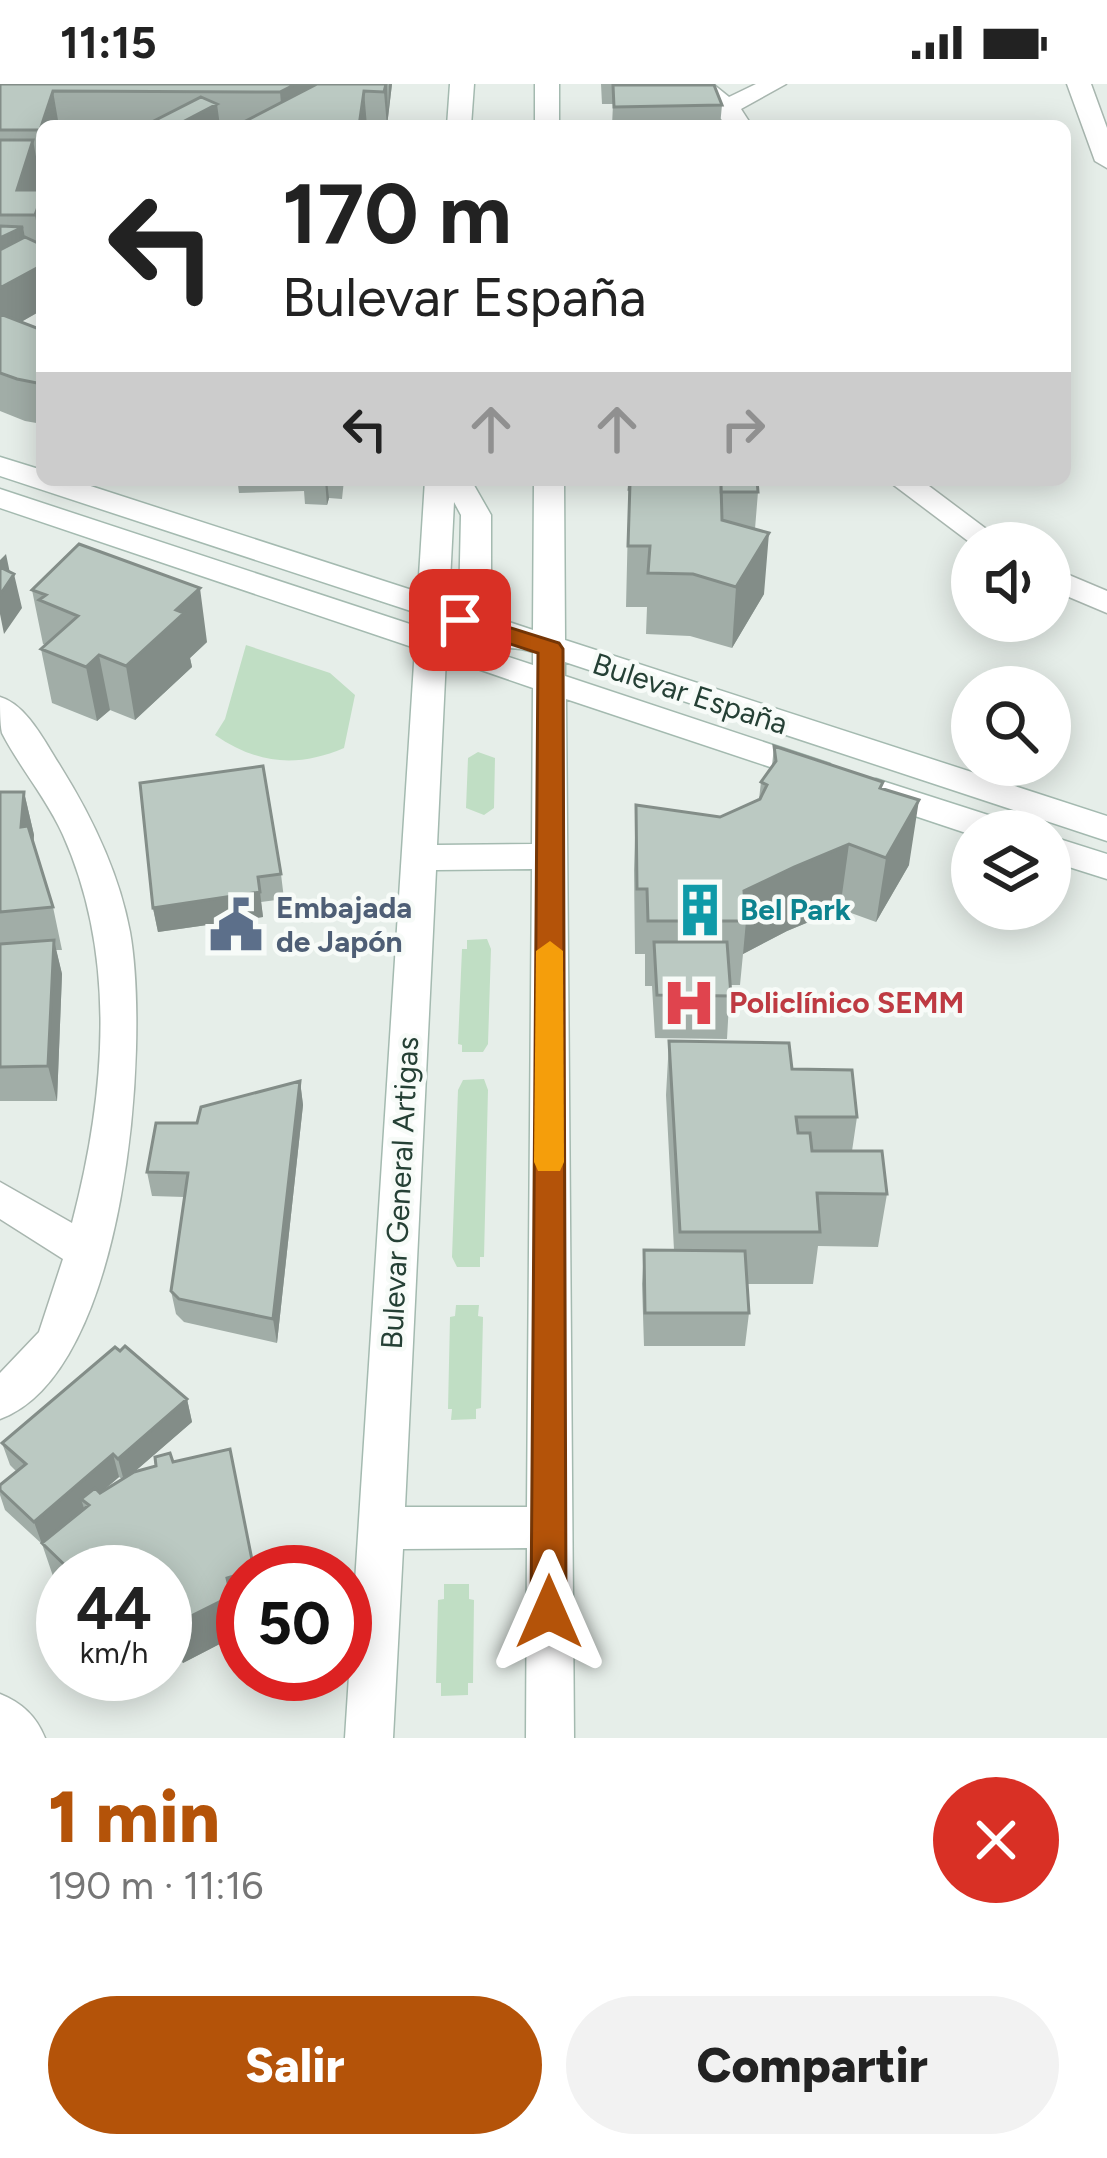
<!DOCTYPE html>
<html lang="es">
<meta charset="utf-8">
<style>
:root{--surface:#fff;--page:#f2f2f2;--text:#222;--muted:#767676;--accent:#b45309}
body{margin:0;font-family:Figtree,sans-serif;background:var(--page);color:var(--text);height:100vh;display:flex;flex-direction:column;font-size:45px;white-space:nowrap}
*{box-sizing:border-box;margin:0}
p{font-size:39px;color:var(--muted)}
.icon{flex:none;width:66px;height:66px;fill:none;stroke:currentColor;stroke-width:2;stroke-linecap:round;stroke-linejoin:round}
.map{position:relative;height:1654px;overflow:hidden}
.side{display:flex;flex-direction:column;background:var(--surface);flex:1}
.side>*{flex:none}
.guide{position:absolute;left:36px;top:36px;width:1035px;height:366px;border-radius:18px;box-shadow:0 6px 30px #0003;background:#fff;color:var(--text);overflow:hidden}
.controls{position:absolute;left:951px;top:438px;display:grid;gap:24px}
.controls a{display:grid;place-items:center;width:120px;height:120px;border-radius:50%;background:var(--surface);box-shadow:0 6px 30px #0003;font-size:60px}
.speed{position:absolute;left:36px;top:1461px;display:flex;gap:24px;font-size:60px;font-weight:700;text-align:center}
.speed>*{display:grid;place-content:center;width:156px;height:156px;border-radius:50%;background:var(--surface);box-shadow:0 6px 30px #0003;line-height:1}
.speed small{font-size:30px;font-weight:400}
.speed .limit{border:18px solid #d22;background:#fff;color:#111}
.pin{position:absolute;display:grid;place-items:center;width:102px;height:102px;color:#fff;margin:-51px;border-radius:24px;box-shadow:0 6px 18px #0006}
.me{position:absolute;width:132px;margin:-66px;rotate:0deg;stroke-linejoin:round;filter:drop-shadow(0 0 9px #0008)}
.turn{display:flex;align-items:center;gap:42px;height:252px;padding:0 48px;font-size:54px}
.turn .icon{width:156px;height:156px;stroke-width:2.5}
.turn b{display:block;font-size:84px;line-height:102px}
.lanes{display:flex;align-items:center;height:114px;padding:0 48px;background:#0003;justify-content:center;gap:60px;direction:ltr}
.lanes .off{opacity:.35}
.round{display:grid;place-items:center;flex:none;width:126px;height:126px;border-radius:63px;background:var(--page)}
.headline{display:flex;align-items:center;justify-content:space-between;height:204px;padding:0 48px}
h1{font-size:72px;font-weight:800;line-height:90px;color:var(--accent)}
.primary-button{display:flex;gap:24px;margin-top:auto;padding:24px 48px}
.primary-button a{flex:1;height:138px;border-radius:72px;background:var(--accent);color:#fff;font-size:48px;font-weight:800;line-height:138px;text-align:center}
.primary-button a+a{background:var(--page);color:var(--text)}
.status{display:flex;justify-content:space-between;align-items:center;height:84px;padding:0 60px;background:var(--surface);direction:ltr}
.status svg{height:33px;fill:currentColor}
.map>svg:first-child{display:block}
</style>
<div class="status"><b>11:15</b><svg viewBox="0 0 49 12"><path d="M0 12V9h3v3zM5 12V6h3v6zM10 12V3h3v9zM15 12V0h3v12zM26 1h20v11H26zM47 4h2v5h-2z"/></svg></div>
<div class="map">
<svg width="1107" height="1654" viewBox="0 0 1107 1654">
<rect width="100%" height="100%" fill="#e6eee9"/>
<path fill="#c0dec4" d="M246,561L330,589L355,611L344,664C297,684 257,680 215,651L225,635Z
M478,668L495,674L494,724L484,731L466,724L468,674Z
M487,855L491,865L488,960L483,968H462V961L458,960L462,865H467V856Z
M484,995L488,1006L484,1173H480V1183H457L452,1173L458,1006L463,996Z
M456,1221H479L478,1232L483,1233L481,1324L476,1325V1335L451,1336L452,1325H448L450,1233L455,1232Z
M444,1500H469V1515L474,1516L473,1599H468V1611L441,1612V1599H436L438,1516L444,1515Z"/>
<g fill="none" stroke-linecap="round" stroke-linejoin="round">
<defs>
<path id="minor" d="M686,0H713L729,13L756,0H786L741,25L752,42H728Z
M1067,0H1091L1107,44V84L1095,77Z
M887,396H921L1005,459L972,460Z
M1050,483L1107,507V529L1050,505Z
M0,613C26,620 45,658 59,680C91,731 119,788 130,848C150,961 127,1289 0,1335V1289L39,1248L63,1175L0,1135V1098L72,1139C105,1013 118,874 63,751C47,715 20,684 2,649C0,640 0,624 0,613Z"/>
<path id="tertiary" d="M0,1610C22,1619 36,1632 45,1654H0Z"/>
<path id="secondary" d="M450,0H474L471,42H447Z
M535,0H559V42H535Z
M0,373L42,386V396H72L418,508L425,396H471L491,431V525L497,534L533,546L534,396H564L565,556L1107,732V757L565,578V592L830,680L835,688L830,696L818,699L566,615L574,1654H526L527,1464L403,1465L393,1654H345L415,564L0,424V405L416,542L417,529L0,392ZM454,418L461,431L459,522L449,518ZM448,540L475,549L484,561C502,566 514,562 533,568V581L447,553ZM446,574L533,604L532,760L437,761ZM532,785L527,1423H405L436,786Z
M876,695L1010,738L1015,747H972V751L864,715L859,707L864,699Z
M1050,752L1107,770V795L1050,777Z"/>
</defs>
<use href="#minor" stroke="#a8b6af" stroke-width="3"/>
<use href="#tertiary" stroke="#a8b6af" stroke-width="3"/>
<use href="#secondary" stroke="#a4bab0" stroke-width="3"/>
<use href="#minor" fill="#fff" fill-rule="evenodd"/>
<use href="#tertiary" fill="#fff" fill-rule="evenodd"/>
<use href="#secondary" fill="#fff" fill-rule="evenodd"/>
</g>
<path fill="#a1ada7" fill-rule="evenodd" d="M0,0H392L387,42H42V101L40,96L42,226L21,238L42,246V340L25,337L0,327Z
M601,0H689L722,21L720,42H612L613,20H602Z
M227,396H344L342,415L329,414L327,421L305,420L304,407L239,409L238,401H228Z
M629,396L758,408L755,445L764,510L732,564L690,552L646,550L647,523H626Z
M32,506L207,558L190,574L192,583L135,636L110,626L97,637L52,619L41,565L46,561L43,560Z
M774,662L882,704L909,781L876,838L840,825L787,847L743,870L740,901H730L727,955L655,954L652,902H645V870H635L634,786L636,721L720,733L759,715L761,698L772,682Z
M140,699L281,790L284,815L261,818L263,833L158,848L153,824Z
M0,708H24L34,751L33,759L53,823L62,866H56L62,890L57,1017H0Z
M669,957L792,985L857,1033L852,1067L887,1110L878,1163L818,1162L813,1200H747L749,1229L745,1262H644L642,1200L644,1166H674L666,1011Z
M300,997L303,1021L277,1259L184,1238L176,1230L171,1207L184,1113L152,1112L147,1088L197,1039Z
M187,1315L192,1338L135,1387L230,1365L255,1488H243V1530L235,1532L239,1550L183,1579L172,1569L165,1575V1488H63V1506L55,1498L42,1460L5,1426L0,1411V1401L17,1388L10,1381L2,1359ZM119,1393L122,1395L101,1409Z"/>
<path fill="#838d88" d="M296,0H324L283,42L280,8Z
M387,0L388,26L389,0H392L387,42L384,8Z
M53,7L59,42H42V56L40,46Z
M364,7L367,42H359Z
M217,20L220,42H175Z
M33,56L42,106H17Z
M42,112V169L35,131Z
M23,143L31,187L37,184L42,213V226L0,250V155Z
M325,396H327L329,414L327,421Z
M769,449L764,510L732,564L736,503Z
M6,470L11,494L14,490L22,524L4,550L0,530V476Z
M200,504L207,558L190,574L192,583L135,636L126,582L176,526Z
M99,571L110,626L97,637L86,583Z
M24,708L34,751L31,786L21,743Z
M919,716L909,781L876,838L886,774Z
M849,760L840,825L787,847L743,870L746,837L744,807L794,783Z
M260,808L263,833L158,848L153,824Z
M54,856L62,890L57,1017L48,982Z
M300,997L303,1021L277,1259L273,1235Z
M187,1315L192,1338L124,1397L118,1375Z
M113,1370L119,1393L87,1420L81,1415L84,1424L42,1460L34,1438Z
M243,1489V1530L235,1532L227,1494Z
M231,1512L239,1550L183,1579L173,1541Z
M165,1542L172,1569L165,1575Z"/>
<path fill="#bbc9c2" stroke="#838d88" stroke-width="3" d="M0,0H296L280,8L53,7L40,46H0Z
M317,0H386L384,8L364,7L359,42H236Z
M620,0H689V1H620Z
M613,1H714L722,21L614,23Z
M201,13L217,20L175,42H144Z
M0,56H33L17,106H42V112L35,131H0Z
M0,142L23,143L0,154Z
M25,153L42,161V187L37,184L0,204V166Z
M0,230L42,246V300L17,295L0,289Z
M630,396H757L758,408H721V400L630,399L629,407Z
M630,399L721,400L722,436L769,449L736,503L693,490L648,489L650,462H628Z
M79,460L200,504L176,526L184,529L126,582L99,571L86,583L41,565L78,532L39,516L46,511L32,506Z
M0,483L14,490L0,511Z
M774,662L883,698L880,704L919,716L886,774L849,760L794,783L744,807L746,837H648L647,805H637L636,721L720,733L760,715L767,701L761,698L776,677Z
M263,682L281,790L258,793L260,808L153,824L140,699Z
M0,708H24L21,743L28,742L53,823L0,828Z
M54,856L48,982L0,983V860Z
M654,858H727L731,912L657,911Z
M669,957L789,959L792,985L852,986L857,1033H796L798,1049H810L812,1067H882L887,1110L817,1109L820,1148H680Z
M300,997L273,1235L179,1215L171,1207L188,1089L147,1088L156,1039H197L201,1023Z
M644,1166L745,1167L749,1229H645Z
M125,1262L187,1315L118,1375L113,1370L34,1438L0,1406V1401L26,1380L2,1359L115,1263L120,1267Z
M230,1365L254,1486L227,1494L231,1512L173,1541L165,1534V1488H72L42,1459L89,1421L81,1415L95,1404L100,1409L134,1388L156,1382L155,1373L170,1369L173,1378Z"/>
<path fill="#b45309" stroke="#753606" stroke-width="3" d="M460,528L559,559L563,565L566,1528L561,1539L549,1544L536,1539L531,1528L538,569L452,541V530Z"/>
<path fill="#f59e0b" d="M550,857L563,867L564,1078L560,1087H538L534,1078L536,867Z"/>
<defs>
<symbol id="building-bare" viewBox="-9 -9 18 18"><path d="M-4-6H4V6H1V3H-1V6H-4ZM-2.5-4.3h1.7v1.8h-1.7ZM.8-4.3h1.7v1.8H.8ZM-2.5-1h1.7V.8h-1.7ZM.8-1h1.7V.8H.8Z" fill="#0f9aa8" stroke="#f7fbf8" stroke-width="2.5" paint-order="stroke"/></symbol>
<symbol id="civic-bare" viewBox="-9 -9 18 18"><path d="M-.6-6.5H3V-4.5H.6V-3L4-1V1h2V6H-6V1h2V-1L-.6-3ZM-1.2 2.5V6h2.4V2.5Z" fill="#5c6f8a" stroke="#f7fbf8" stroke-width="2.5" paint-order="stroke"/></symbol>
<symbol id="hospital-bare" viewBox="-9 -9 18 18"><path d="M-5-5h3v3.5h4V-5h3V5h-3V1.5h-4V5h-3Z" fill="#e0444e" stroke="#f7fbf8" stroke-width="2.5" paint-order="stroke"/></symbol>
</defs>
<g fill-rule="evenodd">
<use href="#building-bare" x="662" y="788" width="76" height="76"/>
<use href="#civic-bare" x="198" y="803" width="76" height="76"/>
<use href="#hospital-bare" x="651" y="881" width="76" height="76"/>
</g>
<g text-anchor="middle" stroke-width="9" stroke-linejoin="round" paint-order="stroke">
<g font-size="30" fill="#254035" stroke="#f7fbf8">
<text transform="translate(690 610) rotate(18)" y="10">Bulevar España</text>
<text transform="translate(400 1109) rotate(-87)" y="10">Bulevar General Artigas</text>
</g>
<g font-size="30" font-weight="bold" fill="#4e5e75" stroke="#f7fbf8" text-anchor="start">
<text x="276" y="834">Embajada<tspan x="276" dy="34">de Japón</tspan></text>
</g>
<g font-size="30" font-weight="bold" fill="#0d838f" stroke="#f7fbf8" text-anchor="start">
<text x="740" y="836">Bel Park</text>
</g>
<g font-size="30" font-weight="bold" fill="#be3a42" stroke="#f7fbf8" text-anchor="start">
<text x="729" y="929">Policlínico SEMM</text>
</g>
</g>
</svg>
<div class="controls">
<a><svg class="icon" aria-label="sound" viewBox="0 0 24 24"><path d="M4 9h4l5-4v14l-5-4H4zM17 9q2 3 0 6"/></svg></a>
<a><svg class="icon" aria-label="search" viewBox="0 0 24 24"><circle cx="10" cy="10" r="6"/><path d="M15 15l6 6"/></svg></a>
<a><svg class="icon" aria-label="layers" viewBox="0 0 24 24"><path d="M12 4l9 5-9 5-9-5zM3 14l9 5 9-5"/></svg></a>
</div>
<div class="speed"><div>44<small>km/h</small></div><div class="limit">50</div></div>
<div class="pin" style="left:460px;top:536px;background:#d93025"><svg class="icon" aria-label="arrive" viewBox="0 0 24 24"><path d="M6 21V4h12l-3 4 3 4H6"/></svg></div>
<svg class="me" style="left:549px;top:1528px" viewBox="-20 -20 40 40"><path d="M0-17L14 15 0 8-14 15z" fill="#b45309" stroke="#fff" stroke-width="4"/></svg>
<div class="guide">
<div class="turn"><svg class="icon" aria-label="left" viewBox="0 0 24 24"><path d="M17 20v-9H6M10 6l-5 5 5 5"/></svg><div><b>170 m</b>Bulevar España</div></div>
<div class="lanes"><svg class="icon" aria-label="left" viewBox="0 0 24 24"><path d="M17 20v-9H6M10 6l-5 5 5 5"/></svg><svg class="icon off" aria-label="ahead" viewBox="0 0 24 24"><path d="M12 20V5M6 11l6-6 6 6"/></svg><svg class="icon off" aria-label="ahead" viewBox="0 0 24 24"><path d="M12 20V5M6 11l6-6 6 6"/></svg><svg class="icon off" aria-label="right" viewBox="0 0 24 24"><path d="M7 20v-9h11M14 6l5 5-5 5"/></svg></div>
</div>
</div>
<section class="side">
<div class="headline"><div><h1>1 min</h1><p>190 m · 11:16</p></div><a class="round" style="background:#d93025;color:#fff"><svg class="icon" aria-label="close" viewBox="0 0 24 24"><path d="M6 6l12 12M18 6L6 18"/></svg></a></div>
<div class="primary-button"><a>Salir</a><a>Compartir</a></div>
</section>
